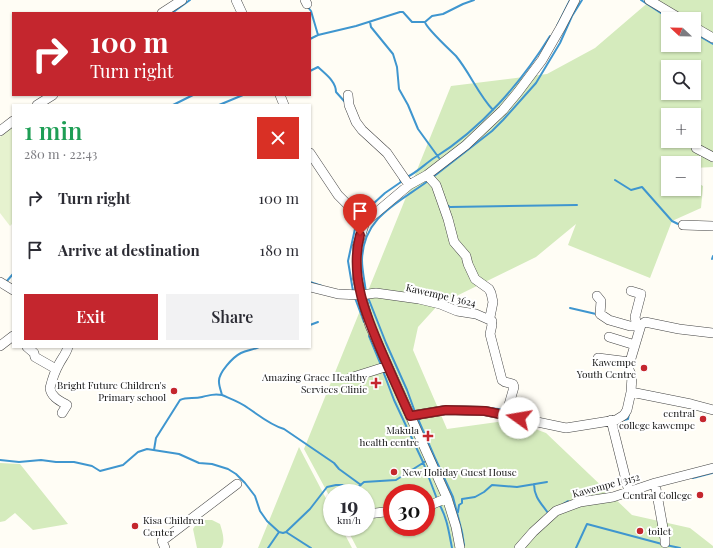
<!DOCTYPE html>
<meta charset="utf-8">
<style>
:root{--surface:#fff;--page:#f2f2f3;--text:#2b2b33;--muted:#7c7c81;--accent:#c4262e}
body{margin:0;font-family:"Playfair Display",serif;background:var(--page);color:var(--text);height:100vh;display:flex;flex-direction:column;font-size:15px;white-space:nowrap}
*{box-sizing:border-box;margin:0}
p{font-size:13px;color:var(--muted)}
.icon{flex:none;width:22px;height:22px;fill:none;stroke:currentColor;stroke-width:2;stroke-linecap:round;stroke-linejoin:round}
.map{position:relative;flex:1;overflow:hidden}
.details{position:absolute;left:12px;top:104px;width:299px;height:244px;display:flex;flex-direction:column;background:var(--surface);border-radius:0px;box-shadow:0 1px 3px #0004}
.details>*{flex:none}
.guide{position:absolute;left:12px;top:12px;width:299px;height:84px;border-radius:0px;box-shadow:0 1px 3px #0004;background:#c4262e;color:#fff;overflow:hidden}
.needle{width:26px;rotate:292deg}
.controls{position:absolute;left:661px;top:12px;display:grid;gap:8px}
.controls a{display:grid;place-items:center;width:40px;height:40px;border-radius:0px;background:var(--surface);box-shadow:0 1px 3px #0004;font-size:20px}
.speed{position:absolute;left:323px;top:484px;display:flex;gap:8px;font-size:20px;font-weight:700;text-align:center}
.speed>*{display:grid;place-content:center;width:52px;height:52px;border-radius:50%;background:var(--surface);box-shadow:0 1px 3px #0004;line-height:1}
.speed small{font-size:10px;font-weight:400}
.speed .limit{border:6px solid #d22;background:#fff;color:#111}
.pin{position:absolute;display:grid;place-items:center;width:34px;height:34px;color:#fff;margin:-41px -17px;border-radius:50% 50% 50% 0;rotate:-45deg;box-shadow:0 0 4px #0007}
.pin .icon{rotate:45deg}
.me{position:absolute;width:44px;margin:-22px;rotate:283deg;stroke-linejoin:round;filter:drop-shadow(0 0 3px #0008)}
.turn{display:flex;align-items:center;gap:14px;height:84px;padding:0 12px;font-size:18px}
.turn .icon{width:52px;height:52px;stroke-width:2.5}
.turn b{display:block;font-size:28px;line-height:34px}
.round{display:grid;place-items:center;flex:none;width:42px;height:42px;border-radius:0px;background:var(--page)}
.head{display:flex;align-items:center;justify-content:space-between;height:68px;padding:0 12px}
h1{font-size:24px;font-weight:600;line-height:30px;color:#1e9e55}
.action{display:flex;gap:8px;margin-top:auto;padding:8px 12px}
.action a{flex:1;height:46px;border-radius:0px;background:var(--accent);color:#fff;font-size:16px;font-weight:600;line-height:46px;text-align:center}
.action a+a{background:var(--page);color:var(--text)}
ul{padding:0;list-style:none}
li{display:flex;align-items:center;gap:12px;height:52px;padding:0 12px}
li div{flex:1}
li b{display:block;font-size:15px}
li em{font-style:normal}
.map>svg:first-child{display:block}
</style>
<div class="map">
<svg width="713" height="548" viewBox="0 0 713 548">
<rect width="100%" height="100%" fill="#fffdf5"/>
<path fill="#d5ebbd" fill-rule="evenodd" d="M651,0H713V167L694,168V163H668V189H694V181L703,186L701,208L672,221L650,278L568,245L576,224L536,257L438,305L418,327L413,350L447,429L511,420L546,433L632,515L690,528L713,546V548H357L346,527H366V493H332V501L304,449L451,86L547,74L595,48ZM668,19H694V45H668ZM668,67H694V93H668ZM668,115H694V141H668ZM392,493H426V527H392Z
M299,447L332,510V527H341L352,548H258Z
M0,463L20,464L68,524L33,530L15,513L5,521L0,522Z
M204,519L203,520H212L220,524C222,531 226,541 221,548H197L193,529L195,526L194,525Z"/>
<path fill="#e6f2cf" d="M13,127V223L10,226L0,213V137Z"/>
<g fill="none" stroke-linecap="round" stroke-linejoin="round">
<path stroke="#3f96cf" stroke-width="2" d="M641,0L670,19
M307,6L311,11L318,35
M172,13L190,0
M370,22L371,27L393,54L397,67L399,89L408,105L418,129L439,158
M425,22C426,28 450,50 456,56C470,73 478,94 493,110
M557,26L570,0
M694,33L713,44
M310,39L318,35L356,26L400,12H403L412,22H425L432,16L443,14L463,4L474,0
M310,71L318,67C325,74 336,81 336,92L345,102
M173,105L193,95
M219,105L243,95
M692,141L698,144
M687,144L693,147
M407,177C416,173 425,164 434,158C481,129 521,83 550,36
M433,177L492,131L503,120L536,83L560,43L572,16L582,0
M615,180L631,190L642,187L672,221L680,225
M428,181C447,200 442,217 451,240C455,248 463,255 467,263C469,267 468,274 471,277C474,283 483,286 488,289L492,304L488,317L479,313L454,308L445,304L410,296H402L398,294L366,293C365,282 362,271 362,260C363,217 398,203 428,181Z
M447,205L450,207L577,205
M362,214L385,193L401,182L400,179
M712,259L713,256
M6,282L13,274
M310,282L322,286
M351,291H353L348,261L356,224L354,217
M374,295L396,296L411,299L445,307L454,311L489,322L488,342L492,347L495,362L497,365L501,381L504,383L513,385L510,398L506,410C476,405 445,409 415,412L407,390L386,343L369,300L368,297Z
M355,298L364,322
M570,308L596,314
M310,325L318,322
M369,336L381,365
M383,371L394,400L423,462L437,499
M222,395C231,399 240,402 248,408C260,416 270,425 284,429L334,463L339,469L361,485
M420,419H418L435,458L453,497L462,532L464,545
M624,420L628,419L629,413
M154,450L156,438L180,400C187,397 194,399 202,397C210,395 214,394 222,395C221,391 219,386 219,382C218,373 233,357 241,353C247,350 253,350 259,347
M0,460L19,462L41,460L56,462H74L92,466L100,471L123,465L138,452L147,449L179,454L199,463L212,464L228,469L236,474L245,483L255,496L260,511L267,521L279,532
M693,478L712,473
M534,484C534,497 541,503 548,513
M439,504C447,517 449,533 452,548
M563,504L568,501
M458,512L459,505L462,503V499L475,497L484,492L492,485L517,487L547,482
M286,532L311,548
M666,545L680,548
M268,548L279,532L283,533L286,532L310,509L327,487L336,485H342L356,489L364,482L396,480L426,461
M576,548L587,524L662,544"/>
<defs>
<path id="minor" d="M236,0L242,13
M305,0L307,4
M649,0L681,19
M162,13L182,0
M694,27L713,38
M280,95L284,105
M348,95L349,105L356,122L362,130L387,153L409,185
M37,105L53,95
M0,131L13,121
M696,148L713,157
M310,153L338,195L365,222
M427,175L436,185L448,219L454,242L466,256L468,264L475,279L489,289L491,293L493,302L490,317L492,325L490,334L502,380L505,382L513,384L514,387L506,415
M683,225L713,226
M0,282L13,290
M310,287L338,294L361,295L376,293L419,299L440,304L457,311L476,314L492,321
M631,291L641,294L635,317L637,326
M597,296L601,301L600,314L609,320L630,326H640
M609,337L635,345
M0,346L13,336
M27,347L34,353L35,357L56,369
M598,358L630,362
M350,378L388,366
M631,392L691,404L713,410
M62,413L67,405C60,401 51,397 50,388C52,380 55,371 59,364C62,358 66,354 68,347
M410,416L446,410L485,411L566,428L616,420L624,415L627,410L631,392L632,376L629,370V365L641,325L645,322L679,329L713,333
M611,420L629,492
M655,483L665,539V543
M426,507L447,498
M368,514L392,511
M165,548L162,541L237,484
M460,548L456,527L447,498L370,326L361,295L357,277V247L365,222L409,185L427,175L466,145L503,110L518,92L542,60L561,27L575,0
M519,548L533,532L556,511L580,502L613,497L655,483L713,468"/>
</defs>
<use href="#minor" stroke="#444" stroke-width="10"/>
<use href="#minor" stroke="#fff" stroke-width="9"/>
</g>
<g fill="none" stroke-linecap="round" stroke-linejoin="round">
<defs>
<path id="route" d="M360,235C349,277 367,318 383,355C392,376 401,396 410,416L446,410L485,411L519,418"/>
</defs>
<use href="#route" stroke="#7f191e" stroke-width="10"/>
<use href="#route" stroke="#c4262e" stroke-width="7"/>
</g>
<g fill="#c4262e" stroke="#fff" stroke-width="1.5">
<circle cx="644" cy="368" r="4"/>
<path d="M374 377h4v4h4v4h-4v4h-4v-4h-4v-4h4z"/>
<circle cx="174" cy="391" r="4"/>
<circle cx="703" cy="419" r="4"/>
<path d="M426 430h4v4h4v4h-4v4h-4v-4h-4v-4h4z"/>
<circle cx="394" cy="472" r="4"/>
<circle cx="700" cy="495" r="4"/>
<circle cx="135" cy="526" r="4"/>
<circle cx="640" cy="531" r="4"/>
</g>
<g text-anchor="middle" stroke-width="4" stroke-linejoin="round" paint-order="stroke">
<g font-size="10" fill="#111" stroke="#fff">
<text transform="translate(441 295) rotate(13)" y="4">Kawempe I 3624</text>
<text transform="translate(606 485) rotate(-15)" y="4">Kawempe I 3152</text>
</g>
<g font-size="10" fill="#111" stroke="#fff" text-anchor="end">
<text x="636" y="366">Kawempe<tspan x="636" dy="12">Youth Centre</tspan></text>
<text x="367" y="381">Amazing Grace Healthy<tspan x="367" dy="12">Services Clinic</tspan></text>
<text x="166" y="389">Bright Future Children's<tspan x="166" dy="12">Primary school</tspan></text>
<text x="695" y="417">central<tspan x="695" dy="12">college kawempe</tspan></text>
<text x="419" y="434">Makula<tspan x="419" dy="12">health centre</tspan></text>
<text x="402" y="476" text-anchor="start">New Holiday Guest House</text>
<text x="692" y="499">Central College</text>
<text x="143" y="524" text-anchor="start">Kisa Children<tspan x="143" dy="12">Center</tspan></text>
<text x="648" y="535" text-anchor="start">toilet</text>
</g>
</g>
</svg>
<div class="controls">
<a><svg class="needle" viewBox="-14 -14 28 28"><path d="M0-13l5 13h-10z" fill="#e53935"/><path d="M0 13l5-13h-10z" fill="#7c7c81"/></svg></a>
<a><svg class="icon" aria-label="search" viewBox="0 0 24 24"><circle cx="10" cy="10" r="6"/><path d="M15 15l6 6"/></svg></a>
<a>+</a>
<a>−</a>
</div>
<div class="speed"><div>19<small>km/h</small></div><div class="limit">30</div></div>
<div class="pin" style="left:360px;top:235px;background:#d93025"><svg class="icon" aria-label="arrive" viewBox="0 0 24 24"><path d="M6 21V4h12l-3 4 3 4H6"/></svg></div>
<svg class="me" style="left:519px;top:418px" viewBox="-20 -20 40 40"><circle r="19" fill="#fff"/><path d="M0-13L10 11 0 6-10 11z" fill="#c4262e"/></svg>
<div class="guide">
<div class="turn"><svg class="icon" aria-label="right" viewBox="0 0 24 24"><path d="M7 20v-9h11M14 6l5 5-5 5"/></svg><div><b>100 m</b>Turn right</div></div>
</div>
<section class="details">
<div class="head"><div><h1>1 min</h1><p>280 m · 22:43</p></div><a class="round" style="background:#d93025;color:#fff"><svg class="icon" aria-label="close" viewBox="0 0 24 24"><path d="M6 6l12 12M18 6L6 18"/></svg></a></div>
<ul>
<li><svg class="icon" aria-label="right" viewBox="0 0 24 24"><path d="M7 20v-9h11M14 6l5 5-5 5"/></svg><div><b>Turn right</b></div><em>100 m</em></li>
<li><svg class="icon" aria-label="arrive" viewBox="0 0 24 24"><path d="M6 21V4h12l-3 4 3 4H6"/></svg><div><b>Arrive at destination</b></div><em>180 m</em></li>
</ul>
<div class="action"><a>Exit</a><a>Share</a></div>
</section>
</div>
